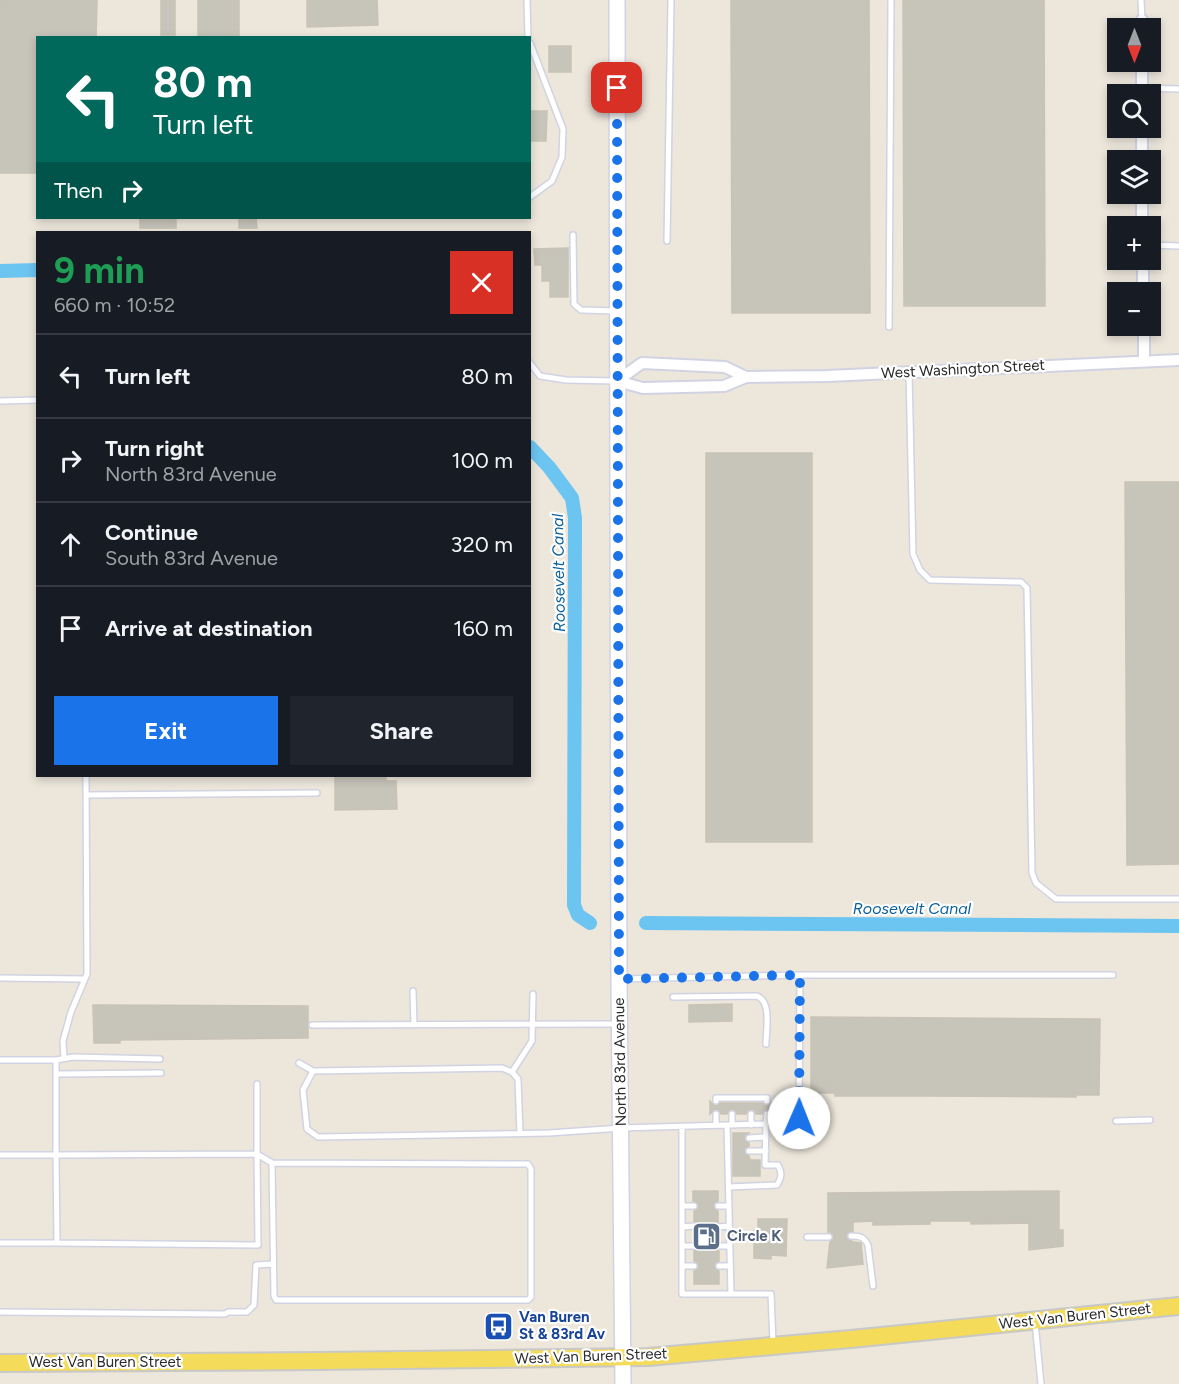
<!DOCTYPE html>
<meta charset="utf-8">
<style>
:root{--surface:#171b24;--page:#20242c;--text:#f1f3f6;--muted:#9ea1a6;--line:#363941;--accent:#1a73e8}
body{margin:0;font-family:Figtree,sans-serif;background:var(--page);color:var(--text);height:100vh;display:flex;flex-direction:column;font-size:22px;white-space:nowrap}
*{box-sizing:border-box;margin:0}
p{font-size:20px;color:var(--muted)}
.icon{flex:none;width:33px;height:33px;fill:none;stroke:currentColor;stroke-width:2;stroke-linecap:round;stroke-linejoin:round}
.map{position:relative;flex:1;overflow:hidden}
.panel{position:absolute;left:36px;top:231px;width:495px;height:546px;display:flex;flex-direction:column;background:var(--surface);border-radius:0px;box-shadow:0 3px 9px #0003}
.panel>*{flex:none}
.top-card{position:absolute;left:36px;top:36px;width:495px;height:183px;border-radius:0px;box-shadow:0 3px 9px #0003;background:#00695c;color:#fff;overflow:hidden}
.needle{width:39px;rotate:180deg}
.buttons{position:absolute;left:1107px;top:18px;display:grid;gap:12px}
.buttons a{display:grid;place-items:center;width:54px;height:54px;border-radius:0px;background:var(--surface);box-shadow:0 3px 9px #0003;font-size:30px}
.pin{position:absolute;display:grid;place-items:center;width:51px;height:51px;color:#fff;margin:-26px;border-radius:12px;box-shadow:0 3px 9px #0006}
.me{position:absolute;width:66px;margin:-33px;rotate:1deg;stroke-linejoin:round;filter:drop-shadow(0 0 4px #0008)}
.turn{display:flex;align-items:center;gap:21px;height:126px;padding:0 18px;font-size:27px}
.turn .icon{width:78px;height:78px;stroke-width:2.5}
.turn b{display:block;font-size:42px;line-height:51px}
.then{display:flex;align-items:center;height:57px;padding:0 18px;background:#0003;gap:12px;font-size:22px}
.round{display:grid;place-items:center;flex:none;width:63px;height:63px;border-radius:0px;background:var(--page)}
.overview{display:flex;align-items:center;justify-content:space-between;height:102px;padding:0 18px}
h1{font-size:36px;font-weight:700;line-height:45px;color:#1e9e55}
.action{display:flex;gap:12px;margin-top:auto;padding:12px 18px}
.action a{flex:1;height:69px;border-radius:0px;background:var(--accent);color:#fff;font-size:24px;font-weight:700;line-height:69px;text-align:center}
.action a+a{background:var(--page);color:var(--text)}
ul{padding:0;list-style:none}
li{display:flex;align-items:center;gap:18px;height:84px;padding:0 18px;border-top:2px solid var(--line)}
li div{flex:1}
li b{display:block;font-size:22px}
li em{font-style:normal}
.map>svg:first-child{display:block}
</style>
<div class="map">
<svg width="1179" height="1384" viewBox="0 0 1179 1384">
<rect width="100%" height="100%" fill="#ece6db"/>
<g fill="none" stroke-linecap="round" stroke-linejoin="round">
<path stroke="#6cc4f1" stroke-width="14" d="M0,271L38,270
M530,447L549,467L572,498L575,518L574,905L578,915L590,923
M646,923L1179,926"/>
</g>
<path fill="#c7c4ba" stroke="#c8c3b5" stroke-width="1.5" d="M0,0H97L96,38H38V173H0Z
M161,0H175V35H161Z
M198,0H239V38H198Z
M307,0H377L378,25L307,27Z
M731,0H869L870,313H732Z
M903,0H1044L1045,306H904Z
M549,46H571V72H549Z
M530,111H547L546,141H530Z
M140,218H176V228H140Z
M239,218H256L257,228H239Z
M568,248V297H550V281H542V265H535L534,249Z
M706,453H812V842H706Z
M1125,482H1179V864L1127,865Z
M335,776H386V781H396L397,809L335,810Z
M732,1004V1021L689,1022V1005Z
M93,1005L308,1006V1038L120,1040V1043H94Z
M811,1017L1100,1019L1099,1095H1076V1097L925,1096H835V1093H811Z
M710,1101L715,1106L720,1103H763L766,1106L771,1103V1112L767,1109L762,1114H756L754,1110L750,1109L746,1114H737L735,1110L731,1109L727,1114H721L719,1110L715,1109L710,1114Z
M733,1133H749L744,1138L745,1141L749,1143V1146L745,1148L744,1152L749,1156L750,1160H760V1176H733Z
M693,1191H718V1201L714,1203L713,1207L718,1211V1222L713,1227L714,1230L718,1232L719,1241L714,1247L719,1251V1261L715,1263L714,1267L719,1271V1284H694V1271L698,1269L699,1265L694,1261V1251L698,1249L699,1245L694,1241V1231L699,1226L698,1223L694,1221V1211L698,1209L699,1205L693,1201Z
M1059,1191V1230H1063V1246L1029,1250V1223L971,1224V1221H930V1224L873,1225V1221L853,1222V1231L847,1233V1238L853,1242L861,1243L863,1264L827,1268L830,1242L834,1238L831,1232H828V1193Z
M758,1219H787L786,1256L771,1255V1259L754,1258V1230H758Z"/>
<g fill="none" stroke-linecap="round" stroke-linejoin="round">
<defs>
<path id="service" d="M527,0L528,38
M1141,0L1142,20
M530,43L563,129L562,157L552,181L530,197
M1142,88L1179,89
M573,235L574,304L581,310L616,311
M667,241L671,0
M1150,245L1179,246
M889,327L891,0
M530,363L540,376L566,380L615,381
M909,372L913,554L920,570L930,580L1021,582L1027,588L1032,873L1036,883L1056,899H1179
M0,401L38,400
M87,795L317,793
M0,978L85,979
M620,979L800,975H1113
M413,991L414,1025
M673,997L757,996C772,1002 766,1030 766,1044
M312,1025L619,1024
M64,1058L63,1041L71,1012L87,974L86,776
M0,1060H56L73,1057L160,1059
M56,1060V1155L257,1154V1084
M299,1063L313,1071L303,1090L307,1129L318,1137L549,1133L621,1128L727,1125L731,1294H771L773,1343
M313,1071L502,1068L512,1072L518,1079L520,1134
M512,1072L532,1041L533,994
M56,1074L161,1073
M716,1101V1098H767V1101
M716,1114V1125
M732,1114V1125
M751,1114V1125
M799,1118L800,975
M1116,1121L1150,1120
M766,1124L767,1114
M727,1125L766,1124L765,1165H778C782,1173 782,1177 777,1185L729,1187
M682,1127V1294H731
M749,1138L766,1137
M749,1151H766
M257,1154L272,1163L528,1164L531,1169V1297L528,1300H276L274,1296L272,1163
M0,1155H56L57,1243L258,1245L257,1154
M682,1206H694
M718,1206H729
M682,1227L694,1226
M718,1227L729,1226
M851,1236C860,1236 864,1237 868,1245L873,1286
M807,1237H829
M0,1243H57
M682,1246H694
M719,1246H730
M682,1266H694
M719,1266H730
M0,1312L225,1314L228,1312H247L254,1305L256,1265L273,1264
M1035,1322L1041,1384"/>
<path id="minor" d="M1142,20V28
M1142,62V94
M1142,128V160
M1142,194V226
M1143,260V292
M1144,326V361
M617,381L643,388L724,386L746,377L827,376L1179,360
M617,381L642,363L725,367L746,377"/>
<path id="secondary" d="M617,0L619,979L623,1384"/>
<path id="primary" d="M0,1363L317,1361L648,1357L851,1339L1179,1306"/>
</defs>
<use href="#service" stroke="#d1d3e3" stroke-width="8"/>
<use href="#minor" stroke="#d1d3e3" stroke-width="14"/>
<use href="#secondary" stroke="#d1d3e3" stroke-width="18"/>
<use href="#primary" stroke="#c8c8c8" stroke-width="20"/>
<use href="#service" stroke="#fff" stroke-width="5"/>
<use href="#minor" stroke="#fff" stroke-width="10"/>
<use href="#secondary" stroke="#fff" stroke-width="15"/>
<use href="#primary" stroke="#f4db59" stroke-width="16"/>
</g>
<g fill="none" stroke-linecap="round" stroke-linejoin="round">
<path stroke="#1a73e8" stroke-width="10" stroke-dasharray="0 18" d="M617,88L619,979L800,975L799,1118"/>
</g>
<defs>
<symbol id="fuel-square" viewBox="-11 -11 22 22"><rect x="-9" y="-9" width="18" height="18" rx="4" fill="#5c6f8a" stroke="#fff"/><path d="M-5.5-6h7V0h2V4h1.3V-2.5L3-4.5l.8-.8L6-3V5H2.5V1h-1V6h-7ZM-4.2-4.7v3.2H.2V-4.7Z" fill="#fff"/></symbol>
<symbol id="bus-square" viewBox="-11 -11 22 22"><rect x="-9" y="-9" width="18" height="18" rx="4" fill="#1a4fb4" stroke="#fff"/><path d="M-5-6H5V4H4V6H2V4H-2V6H-4V4H-5ZM-3.5-4V0h7V-4ZM-3.5 1.2v1.5H-2V1.2ZM2 1.2v1.5H3.5V1.2Z" fill="#fff"/></symbol>
</defs>
<g fill-rule="evenodd">
<use href="#fuel-square" x="690" y="1220" width="33" height="33"/>
<use href="#bus-square" x="482" y="1310" width="33" height="33"/>
</g>
<g text-anchor="middle" stroke-width="4.5" stroke-linejoin="round" paint-order="stroke">
<g font-size="15" fill="#2a2a2a" stroke="#fff">
<text transform="translate(963 369) rotate(-3)" y="5">West Washington Street</text>
<text transform="translate(620 1062) rotate(-91)" y="5">North 83rd Avenue</text>
<text transform="translate(1075 1316) rotate(-6)" y="5">West Van Buren Street</text>
<text transform="translate(591 1356) rotate(-2)" y="5">West Van Buren Street</text>
<text x="105" y="1367">West Van Buren Street</text>
</g>
<g font-size="15" font-weight="bold" fill="#4e5e75" stroke="#fff" text-anchor="start">
<text x="727" y="1241">Circle K</text>
</g>
<g font-size="15" font-weight="bold" fill="#164399" stroke="#fff" text-anchor="start">
<text x="519" y="1322">Van Buren<tspan x="519" dy="17">St &amp; 83rd Av</tspan></text>
</g>
<g font-size="16" font-style="italic" fill="#0a609e" stroke="#fff">
<text transform="translate(558 573) rotate(-91)" y="6">Roosevelt Canal</text>
<text x="912" y="914">Roosevelt Canal</text>
</g>
</g>
</svg>
<div class="buttons">
<a><svg class="needle" viewBox="-14 -14 28 28"><path d="M0-13l5 13h-10z" fill="#e53935"/><path d="M0 13l5-13h-10z" fill="#9ea1a6"/></svg></a>
<a><svg class="icon" aria-label="search" viewBox="0 0 24 24"><circle cx="10" cy="10" r="6"/><path d="M15 15l6 6"/></svg></a>
<a><svg class="icon" aria-label="layers" viewBox="0 0 24 24"><path d="M12 4l9 5-9 5-9-5zM3 14l9 5 9-5"/></svg></a>
<a>+</a>
<a>−</a>
</div>
<div class="pin" style="left:617px;top:88px;background:#d93025"><svg class="icon" aria-label="arrive" viewBox="0 0 24 24"><path d="M6 21V4h12l-3 4 3 4H6"/></svg></div>
<svg class="me" style="left:799px;top:1118px" viewBox="-20 -20 40 40"><circle r="19" fill="#fff"/><path d="M0-13L10 11 0 6-10 11z" fill="#1a73e8"/></svg>
<div class="top-card">
<div class="turn"><svg class="icon" aria-label="left" viewBox="0 0 24 24"><path d="M17 20v-9H6M10 6l-5 5 5 5"/></svg><div><b>80 m</b>Turn left</div></div>
<div class="then">Then<svg class="icon" aria-label="right" viewBox="0 0 24 24"><path d="M7 20v-9h11M14 6l5 5-5 5"/></svg></div>
</div>
<section class="panel">
<div class="overview"><div><h1>9 min</h1><p>660 m · 10:52</p></div><a class="round" style="background:#d93025;color:#fff"><svg class="icon" aria-label="close" viewBox="0 0 24 24"><path d="M6 6l12 12M18 6L6 18"/></svg></a></div>
<ul>
<li><svg class="icon" aria-label="left" viewBox="0 0 24 24"><path d="M17 20v-9H6M10 6l-5 5 5 5"/></svg><div><b>Turn left</b></div><em>80 m</em></li>
<li><svg class="icon" aria-label="right" viewBox="0 0 24 24"><path d="M7 20v-9h11M14 6l5 5-5 5"/></svg><div><b>Turn right</b><p>North 83rd Avenue</p></div><em>100 m</em></li>
<li><svg class="icon" aria-label="ahead" viewBox="0 0 24 24"><path d="M12 20V5M6 11l6-6 6 6"/></svg><div><b>Continue</b><p>South 83rd Avenue</p></div><em>320 m</em></li>
<li><svg class="icon" aria-label="arrive" viewBox="0 0 24 24"><path d="M6 21V4h12l-3 4 3 4H6"/></svg><div><b>Arrive at destination</b></div><em>160 m</em></li>
</ul>
<div class="action"><a>Exit</a><a>Share</a></div>
</section>
</div>
